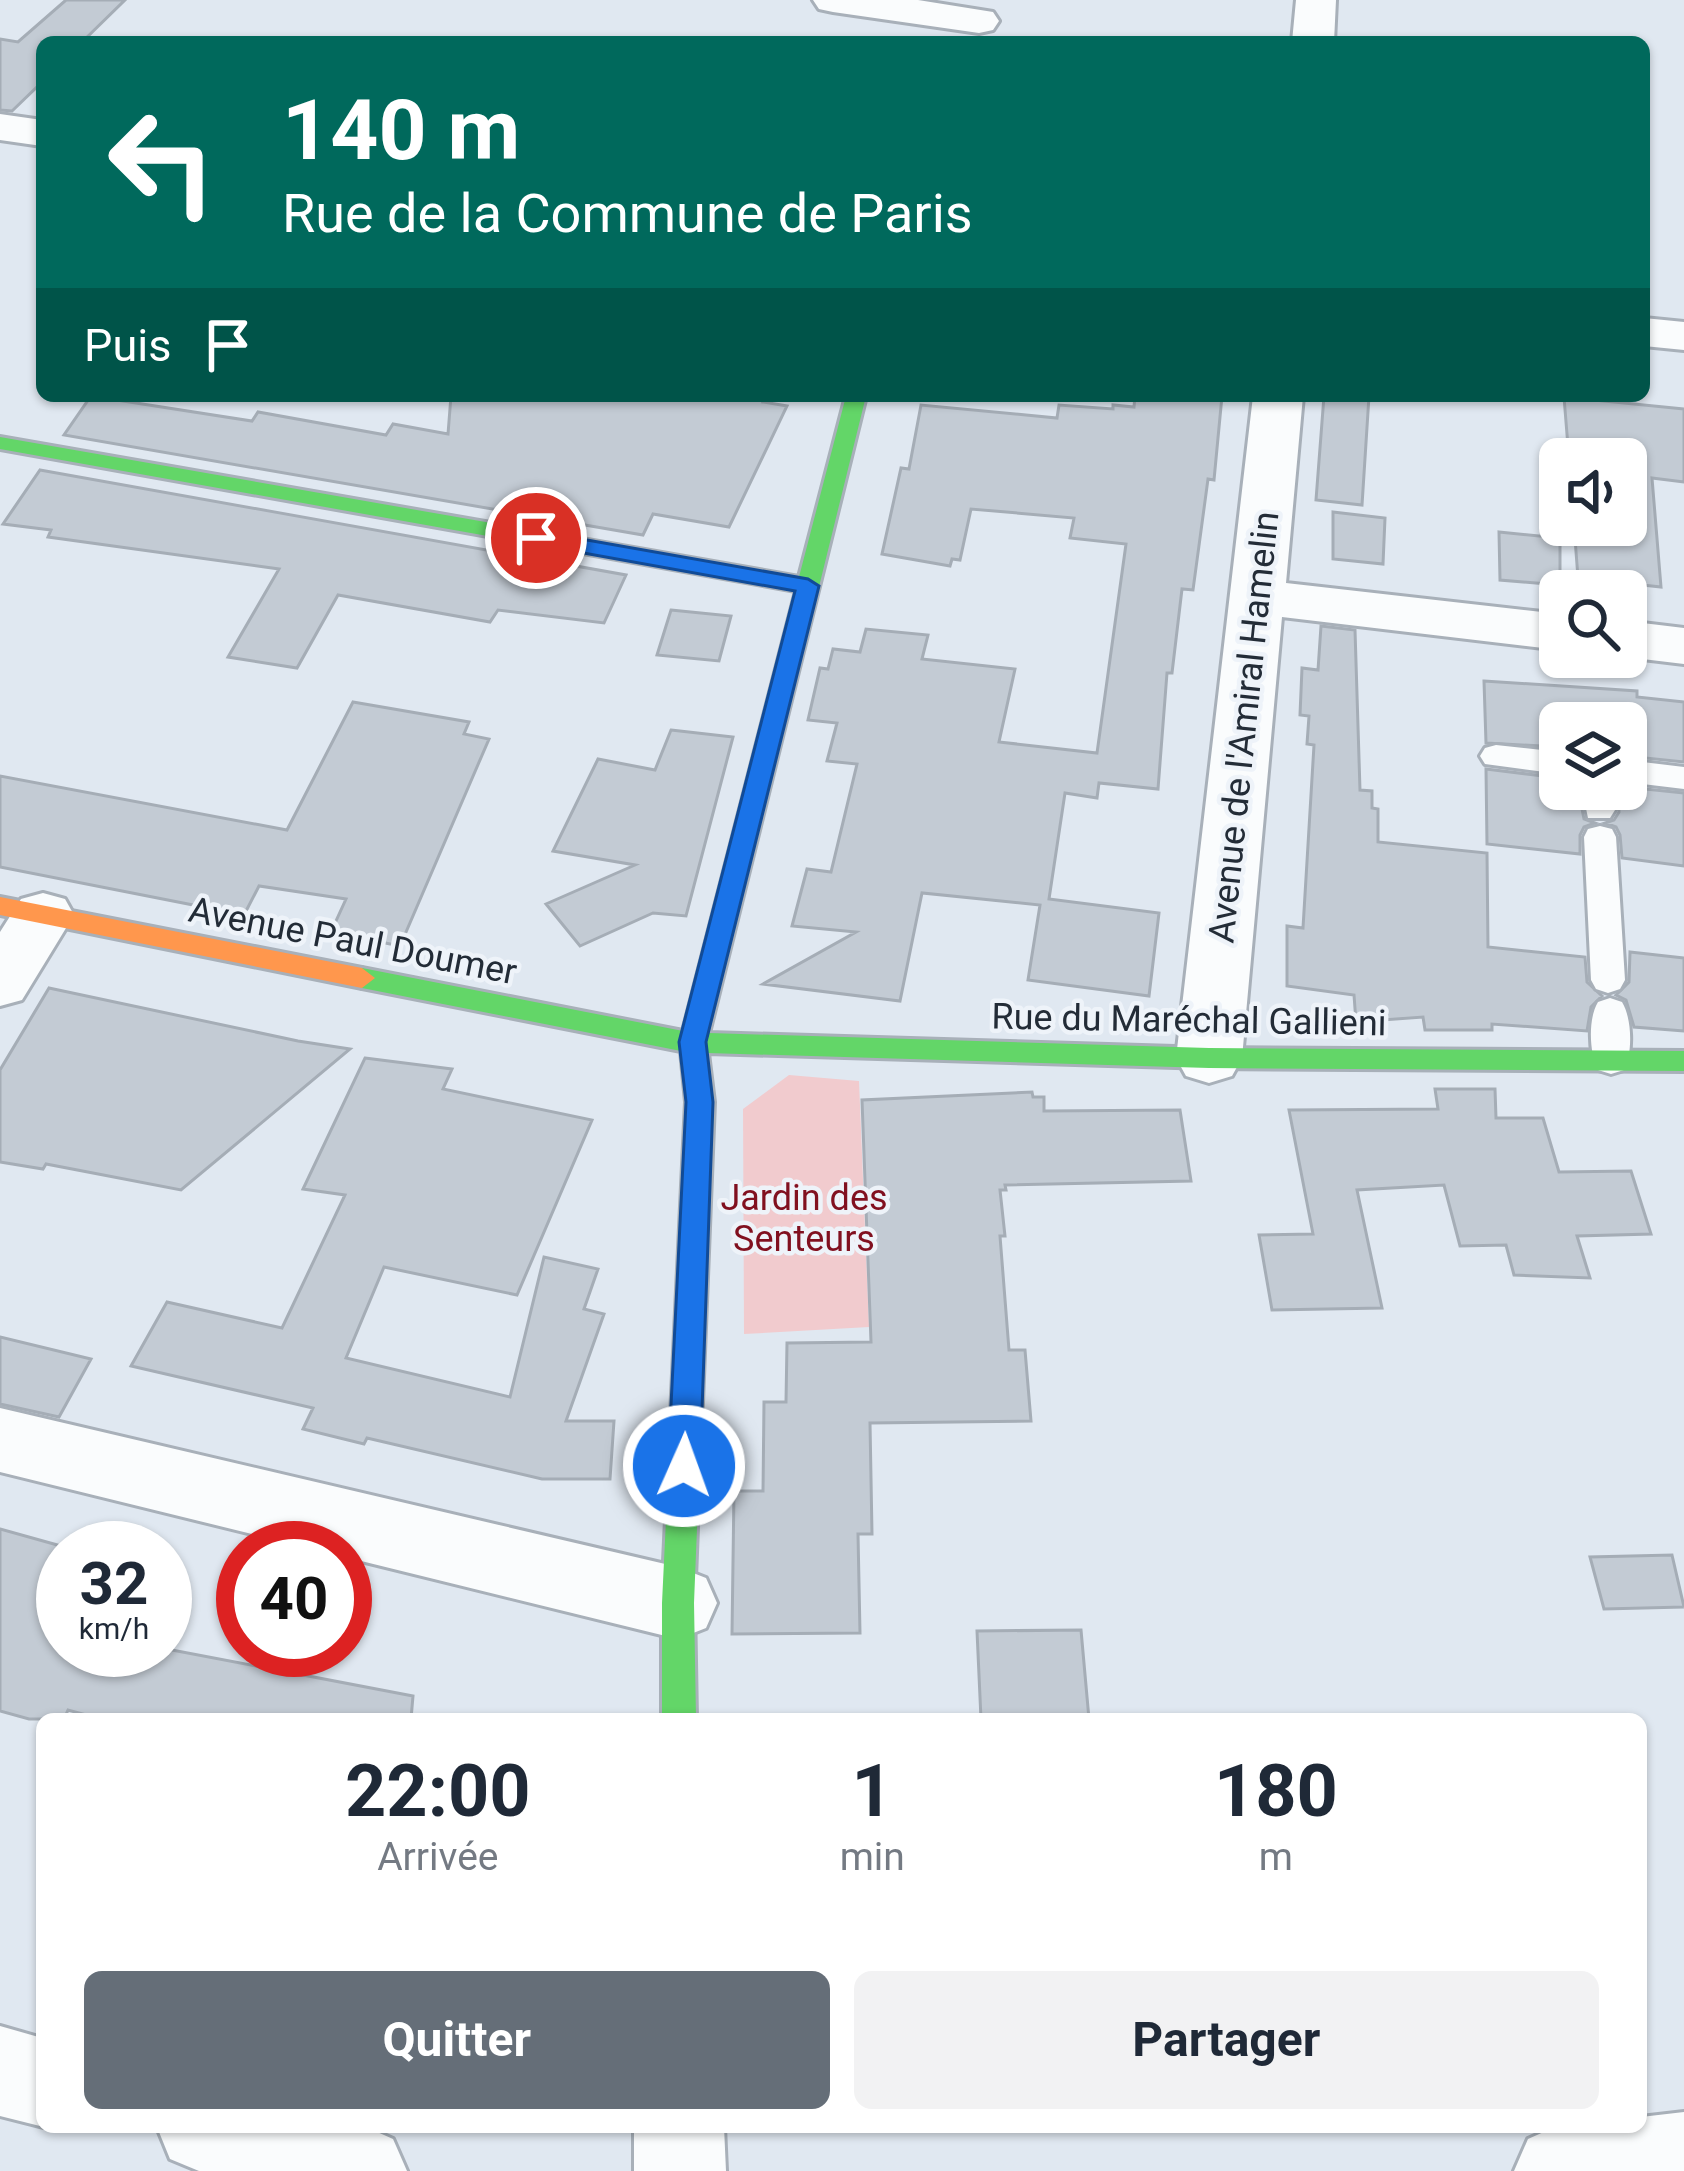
<!DOCTYPE html>
<html lang="fr">
<meta charset="utf-8">
<style>
:root{--surface:#fff;--page:#f2f2f3;--text:#1f2937;--muted:#747a83;--accent:#656e78}
body{margin:0;font-family:Roboto,sans-serif;background:var(--page);color:var(--text);height:100vh;display:flex;flex-direction:column;font-size:45px;white-space:nowrap}
*{box-sizing:border-box;margin:0}
p{font-size:39px;color:var(--muted)}
.icon{flex:none;width:66px;height:66px;fill:none;stroke:currentColor;stroke-width:2;stroke-linecap:round;stroke-linejoin:round}
.map{position:relative;flex:1;overflow:hidden}
.sheet{position:absolute;left:36px;top:1713px;width:1611px;height:420px;display:flex;flex-direction:column;background:var(--surface);border-radius:18px;box-shadow:0 3px 9px #0004}
.sheet>*{flex:none}
.top-card{position:absolute;left:36px;top:36px;width:1614px;height:366px;border-radius:18px;box-shadow:0 3px 9px #0004;background:#00695c;color:#fff;overflow:hidden}
.buttons{position:absolute;left:1539px;top:438px;display:grid;gap:24px}
.buttons a{display:grid;place-items:center;width:108px;height:108px;border-radius:18px;background:var(--surface);box-shadow:0 3px 9px #0004;font-size:60px}
.speed{position:absolute;left:36px;top:1521px;display:flex;gap:24px;font-size:60px;font-weight:700;text-align:center}
.speed>*{display:grid;place-content:center;width:156px;height:156px;border-radius:50%;background:var(--surface);box-shadow:0 3px 9px #0004;line-height:1}
.speed small{font-size:30px;font-weight:400}
.speed .limit{border:18px solid #d22;background:#fff;color:#111}
.pin{position:absolute;display:grid;place-items:center;width:102px;height:102px;color:#fff;margin:-51px;border:6px solid #fff;border-radius:50%;box-shadow:0 3px 12px #0007}
.me{position:absolute;width:132px;margin:-66px;rotate:2deg;stroke-linejoin:round;filter:drop-shadow(0 0 9px #0008)}
.turn{display:flex;align-items:center;gap:42px;height:252px;padding:0 48px;font-size:54px}
.turn .icon{width:156px;height:156px;stroke-width:2.5}
.turn b{display:block;font-size:84px;line-height:102px}
.then{display:flex;align-items:center;height:114px;padding:0 48px;background:#0003;gap:24px;font-size:45px}
.eta{display:flex;justify-content:space-evenly;align-items:center;height:204px;text-align:center}
.eta b{font-size:72px;font-weight:700;line-height:84px}
.action{display:flex;gap:24px;margin-top:auto;padding:24px 48px}
.action a{flex:1;height:138px;border-radius:18px;background:var(--accent);color:#fff;font-size:48px;font-weight:700;line-height:138px;text-align:center}
.action a+a{background:var(--page);color:var(--text)}
.map>svg:first-child{display:block}
</style>
<div class="map">
<svg width="1684" height="2171" viewBox="0 0 1684 2171">
<rect width="100%" height="100%" fill="#e0e8f1"/>
<path fill="#f1cbce" d="M789,1075L859,1081L869,1327L744,1334L743,1109Z"/>
<path fill="#c3cbd4" stroke="#a5adb6" stroke-width="3" d="M66,0H125L82,42H42V82L12,111L0,110V39L18,42Z
M91,396L252,421L258,412L386,435L393,424L448,434L451,396H766L763,402L787,406L729,527L653,514L643,535L64,435Z
M1135,396H1222L1214,480L1208,479L1193,590L1182,589L1172,673H1167L1158,789L1099,783L1097,798L1065,793L1049,899L1159,913L1149,996L1028,980L1040,905L922,893L900,1001L763,984L856,932L792,926L807,869L831,872L857,764L827,761L837,723L808,720L820,668L828,669L833,649L860,652L866,629L928,635L922,659L1015,669L999,742L1097,753L1126,544L1070,538L1074,518L971,509L960,560L952,559L950,566L882,554L901,468L909,469L921,405L1057,418L1059,405L1113,409V405L1134,407Z
M1324,396H1369L1362,505L1316,500Z
M1564,397L1684,409V482L1652,478L1661,587L1578,578L1574,525H1626V459H1569Z
M40,470L626,575L604,623L498,610L490,622L338,595L297,668L228,657L279,569L48,537L51,530L3,524Z
M1333,512L1385,518L1383,564L1333,559Z
M1499,532L1560,538V585L1500,580Z
M671,610L731,616L719,661L657,655Z
M1321,626L1355,630L1360,790L1372,791V808L1378,809V842L1487,853L1488,947L1585,957L1587,982L1602,996L1591,1007L1587,1031L1492,1024V1030H1425L1423,1017L1356,1022L1354,995L1287,986V926L1303,928L1314,745L1307,744L1309,716L1300,715L1302,668L1318,670Z
M1484,681L1637,691V697L1684,702V762L1626,756V723H1560V747L1486,743Z
M353,702L469,722L464,734L489,739L400,946L331,932L346,899L259,886L244,915L0,867V776L287,830Z
M671,730L733,737L686,916L653,913L580,946L546,904L635,865L553,851L598,759L655,770Z
M1486,769L1560,778V789H1578L1584,819L1595,823L1584,827L1580,835V854L1487,844Z
M1626,787L1684,793V866L1622,858L1620,835L1616,827L1605,823L1614,820L1619,812L1618,789Z
M1630,952L1684,958V1031L1634,1027L1626,1000L1616,995L1629,982Z
M49,988L298,1041L350,1049L181,1190L46,1164L43,1169L0,1162V1070Z
M365,1058L452,1069L443,1089L592,1120L517,1295L384,1267L346,1358L510,1397L544,1257L598,1269L584,1309L604,1314L566,1421H614L610,1479H542L367,1438L364,1444L303,1429L313,1408L131,1366L167,1302L282,1328L345,1195L303,1189Z
M1435,1089H1495L1496,1118H1543L1559,1172L1631,1171L1651,1234L1577,1236L1590,1278L1514,1275L1506,1245L1460,1246L1444,1185L1357,1190L1382,1308L1272,1310L1259,1235L1313,1234L1289,1110L1438,1109Z
M1032,1092L1033,1097H1044V1111L1180,1110L1191,1181L1005,1185L1006,1190H1000L1005,1236H1000L1009,1350H1025L1031,1421L870,1423L872,1534H858L860,1633L732,1634L734,1491H763L764,1402H786L787,1343L871,1342L862,1100Z
M0,1337L91,1359L59,1417L0,1404Z
M0,1529L61,1546L42,1580L63,1587V1650H172L413,1696L411,1719H101L68,1710L64,1719H29L0,1711Z
M1672,1555L1684,1607L1604,1609L1590,1557Z
M1081,1630L1089,1719H981L977,1631Z"/>
<g fill="none" stroke-linecap="round" stroke-linejoin="round">
<defs>
<path id="lane" d="M1496,745L1560,752V774L1485,764L1480,756L1485,748Z
M1626,760L1684,767V789L1626,782Z
M1582,789H1614L1615,810L1610,818H1588Z
M1600,826L1612,829L1616,837L1625,980L1620,989L1608,993L1596,989L1591,980L1584,837L1588,829Z
M1610,998L1622,1002C1632,1018 1633,1053 1624,1070L1611,1074L1598,1070C1589,1053 1588,1018 1598,1002Z"/>
<path id="street" d="M813,0H918L993,12L999,21L993,30L979,33L833,12L819,9Z
M1296,0H1336L1334,42H1292Z
M0,114L42,120V146L0,140Z
M1644,318L1684,322V350L1644,346Z
M1253,396H1303L1286,583L1560,614V650L1282,617L1242,1058L1232,1076L1209,1083L1186,1076L1176,1058Z
M1626,621L1684,628V664L1626,657Z
M43,893L65,899L74,915L22,1000L0,1006V932L21,899Z
M0,1408L678,1567L706,1578L717,1603L706,1628L678,1639L345,1557V1548H309L0,1472Z
M0,2026L42,2038L44,2127L0,2116Z
M1684,2112V2171H1514L1528,2139L1555,2127H1641V2117Z
M157,2127H366L393,2139L407,2171H199L170,2159Z
M634,2127H724L726,2171H634Z"/>
<path id="fast" d="M846,396H866L709,1033L1209,1048L1684,1051V1071L1209,1068L708,1053L714,1102L694,1603L696,1719H662V1603L686,1102L681,1051L362,988L349,978L362,968L683,1031L796,591L0,449V437L799,577Z"/>
<path id="slow" d="M0,897L362,968L375,978L362,988L0,915Z"/>
</defs>
<use href="#lane" stroke="#a8b0b9" stroke-width="6"/>
<use href="#street" stroke="#a8b0b9" stroke-width="6"/>
<use href="#fast" stroke="#a8b0b9" stroke-width="6"/>
<use href="#slow" stroke="#a8b0b9" stroke-width="6"/>
<use href="#lane" fill="#fafcfd" fill-rule="evenodd"/>
<use href="#street" fill="#fafcfd" fill-rule="evenodd"/>
<use href="#fast" fill="#63d668" fill-rule="evenodd"/>
<use href="#slow" fill="#ff974d" fill-rule="evenodd"/>
</g>
<path fill="#1a73e8" stroke="#114b97" stroke-width="3" d="M536,531L808,579L819,586L706,1042L713,1102L700,1466L695,1476L684,1480L673,1476L668,1466L686,1102L679,1042L795,591L528,543V533Z"/>
<g text-anchor="middle" stroke-width="9" stroke-linejoin="round" paint-order="stroke">
<g font-size="36" fill="#232c37" stroke="#eef3f9">
<text transform="translate(1243 727) rotate(-84)" y="13">Avenue de l'Amiral Hamelin</text>
<text transform="translate(353 940) rotate(11)" y="13">Avenue Paul Doumer</text>
<text transform="translate(1189 1019) rotate(1)" y="13">Rue du Maréchal Gallieni</text>
</g>
<g font-size="36" fill="#81101f" stroke="#eef3f9">
<text x="804" y="1210">Jardin des<tspan x="804" dy="41">Senteurs</tspan></text>
</g>
</g>
</svg>
<div class="buttons">
<a><svg class="icon" aria-label="sound" viewBox="0 0 24 24"><path d="M4 9h4l5-4v14l-5-4H4zM17 9q2 3 0 6"/></svg></a>
<a><svg class="icon" aria-label="search" viewBox="0 0 24 24"><circle cx="10" cy="10" r="6"/><path d="M15 15l6 6"/></svg></a>
<a><svg class="icon" aria-label="layers" viewBox="0 0 24 24"><path d="M12 4l9 5-9 5-9-5zM3 14l9 5 9-5"/></svg></a>
</div>
<div class="speed"><div>32<small>km/h</small></div><div class="limit">40</div></div>
<div class="pin" style="left:536px;top:538px;background:#d93025"><svg class="icon" aria-label="arrive" viewBox="0 0 24 24"><path d="M6 21V4h12l-3 4 3 4H6"/></svg></div>
<svg class="me" style="left:684px;top:1466px" viewBox="-20 -20 40 40"><circle r="17" fill="#1a73e8" stroke="#fff" stroke-width="3"/><path d="M0-11L8 9 0 5-8 9z" fill="#fff"/></svg>
<div class="top-card">
<div class="turn"><svg class="icon" aria-label="left" viewBox="0 0 24 24"><path d="M17 20v-9H6M10 6l-5 5 5 5"/></svg><div><b>140 m</b>Rue de la Commune de Paris</div></div>
<div class="then">Puis<svg class="icon" aria-label="arrive" viewBox="0 0 24 24"><path d="M6 21V4h12l-3 4 3 4H6"/></svg></div>
</div>
<section class="sheet">
<div class="eta">
<div><b>22:00</b><p>Arrivée</p></div>
<div><b>1</b><p>min</p></div>
<div><b>180</b><p>m</p></div>
</div>
<div class="action"><a>Quitter</a><a>Partager</a></div>
</section>
</div>
